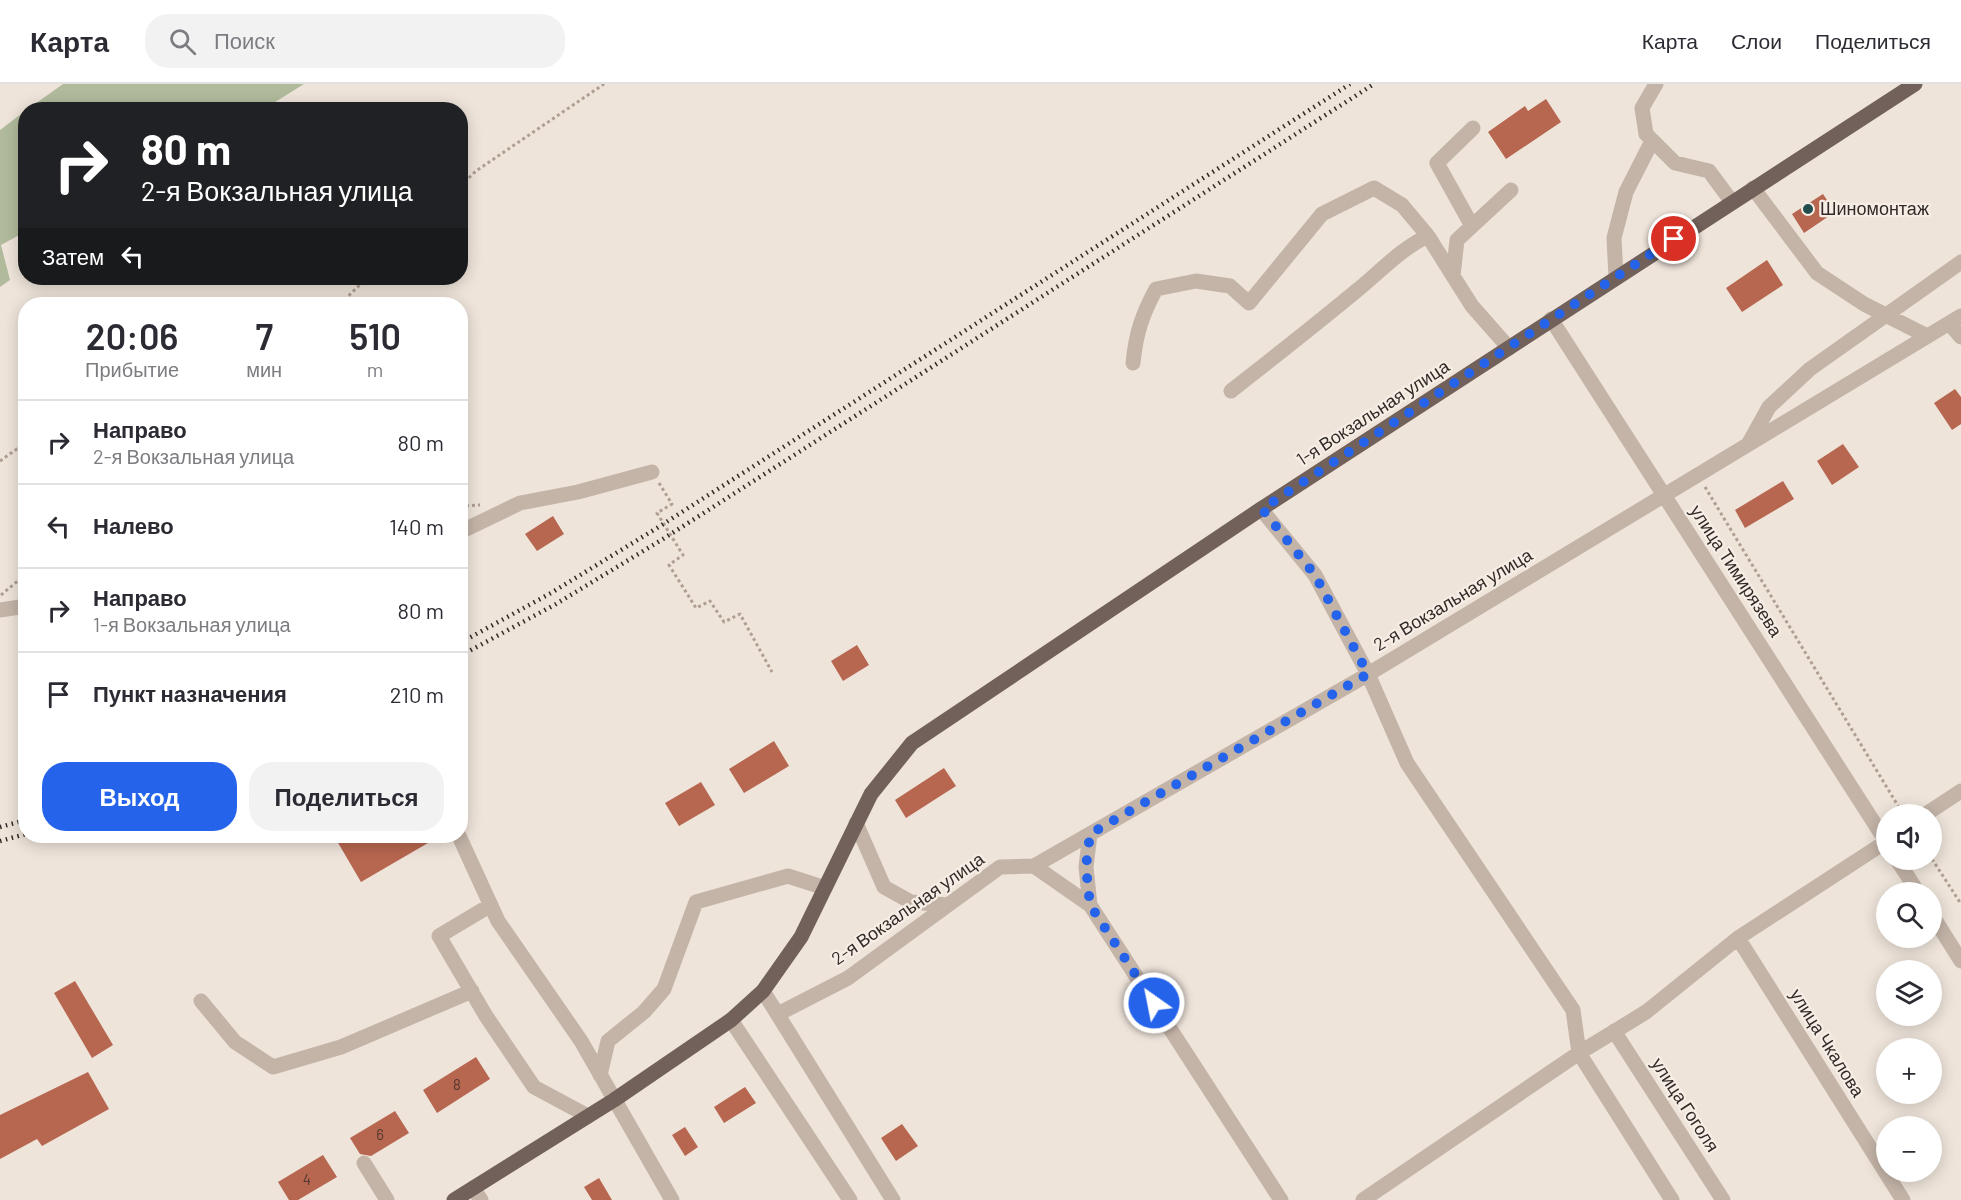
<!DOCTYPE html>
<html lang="ru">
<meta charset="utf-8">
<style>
:root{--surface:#fff;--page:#f2f2f3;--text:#2b2b33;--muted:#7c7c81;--line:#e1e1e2;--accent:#2563eb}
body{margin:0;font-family:Barlow,sans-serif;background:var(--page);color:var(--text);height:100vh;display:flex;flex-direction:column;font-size:22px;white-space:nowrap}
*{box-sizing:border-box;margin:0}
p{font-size:20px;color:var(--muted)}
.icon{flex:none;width:33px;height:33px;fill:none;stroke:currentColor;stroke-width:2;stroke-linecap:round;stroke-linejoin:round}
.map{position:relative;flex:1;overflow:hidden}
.side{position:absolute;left:18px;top:213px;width:450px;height:546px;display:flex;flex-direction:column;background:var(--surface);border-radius:24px;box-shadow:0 3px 15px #0003}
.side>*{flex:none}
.banner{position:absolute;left:18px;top:18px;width:450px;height:183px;border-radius:24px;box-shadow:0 3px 15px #0003;background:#202124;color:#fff;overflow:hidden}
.controls{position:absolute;left:1876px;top:720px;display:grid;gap:12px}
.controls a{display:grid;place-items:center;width:66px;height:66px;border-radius:50%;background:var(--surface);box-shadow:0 3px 15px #0003;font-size:30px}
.pin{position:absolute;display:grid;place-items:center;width:51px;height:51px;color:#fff;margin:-26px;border:3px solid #fff;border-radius:50%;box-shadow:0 2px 6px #0007}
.me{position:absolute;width:66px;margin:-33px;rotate:327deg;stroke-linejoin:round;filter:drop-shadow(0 0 4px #0008)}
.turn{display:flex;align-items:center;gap:21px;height:126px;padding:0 24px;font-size:27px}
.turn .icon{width:78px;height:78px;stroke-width:2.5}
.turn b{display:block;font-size:42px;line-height:51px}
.then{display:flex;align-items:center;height:57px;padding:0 24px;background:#0003;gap:12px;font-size:22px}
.eta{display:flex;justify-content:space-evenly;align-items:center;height:102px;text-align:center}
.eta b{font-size:36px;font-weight:600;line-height:42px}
.primary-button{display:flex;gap:12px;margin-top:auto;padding:12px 24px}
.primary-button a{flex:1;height:69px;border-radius:24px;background:var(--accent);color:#fff;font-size:24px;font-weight:600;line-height:69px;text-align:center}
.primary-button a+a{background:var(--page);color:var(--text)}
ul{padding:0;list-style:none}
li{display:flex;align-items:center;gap:18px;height:84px;padding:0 24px;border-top:2px solid var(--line)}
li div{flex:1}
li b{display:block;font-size:22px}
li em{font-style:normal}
header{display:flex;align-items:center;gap:36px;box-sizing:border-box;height:84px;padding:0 30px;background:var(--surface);border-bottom:2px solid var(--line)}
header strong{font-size:28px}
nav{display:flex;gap:33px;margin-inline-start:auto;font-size:21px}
.search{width:420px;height:54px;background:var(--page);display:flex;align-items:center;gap:15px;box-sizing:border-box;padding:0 21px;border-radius:24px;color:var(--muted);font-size:22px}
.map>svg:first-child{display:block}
</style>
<header>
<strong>Карта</strong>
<div class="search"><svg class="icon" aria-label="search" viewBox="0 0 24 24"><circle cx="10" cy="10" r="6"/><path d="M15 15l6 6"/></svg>Поиск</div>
<nav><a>Карта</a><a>Слои</a><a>Поделиться</a></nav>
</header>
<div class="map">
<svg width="1961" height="1116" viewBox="0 0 1961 1116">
<rect width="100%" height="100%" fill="#eee4da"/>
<path fill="#b1bb9c" d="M63,0H304L264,25H28Z
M25,27V148L1,161L10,196L0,203V46Z"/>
<path fill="#b7664f" d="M1546,15L1561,38L1506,75L1488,48L1525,22L1528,27Z
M1823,110L1835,128L1804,149L1792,130Z
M1767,176L1783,201L1742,228L1726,204Z
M1955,305L1961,313V340L1952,346L1934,319Z
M1843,360L1859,383L1832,401L1817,377Z
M1783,397L1794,415L1745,444L1735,426Z
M553,432L564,450L537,467L525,450Z
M857,561L869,581L843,597L831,577Z
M774,657L789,682L744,709L729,685Z
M944,684L956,702L906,734L895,716Z
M701,698L715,721L679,742L665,719Z
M346,752H440L361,798L337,757Z
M75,897L113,961L92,974L54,909Z
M476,973L490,995L437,1029L423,1006Z
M88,988L109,1025L42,1062L37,1055L0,1075V1031Z
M745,1003L756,1019L724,1039L714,1023Z
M395,1027L409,1049L371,1072L360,1070L350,1054Z
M902,1040L918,1062L896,1077L881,1054Z
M685,1043L698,1063L685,1072L672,1051Z
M323,1071L337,1093L298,1116H289L278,1098Z
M599,1094L612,1116H592L584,1103Z"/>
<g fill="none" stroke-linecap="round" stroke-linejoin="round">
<path stroke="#b09e92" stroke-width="3" stroke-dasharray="3 3" stroke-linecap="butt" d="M460,102L476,87L604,0
M340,220L367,194
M0,377L17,365L26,363
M659,399L672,420L657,429L683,471L669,481L696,524L710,517L724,538L740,530L772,588
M1705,403L1903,730
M460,422L480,421
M1,511L26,490
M1932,775L1961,820"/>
<path stroke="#c4b4a8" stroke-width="15" d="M1656,0L1642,24L1646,50L1675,79L1709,87L1732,118
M1753,104L1817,189L1864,220L1927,252
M1472,142L1437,79L1473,44
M1616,193L1614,154L1626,108L1652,57
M1551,235L1887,759
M1949,239L1961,253
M1509,264L1472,222L1453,192L1457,156L1511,106
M1133,279C1136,249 1142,231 1156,205L1196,197L1230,202L1249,219L1322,130L1374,104L1402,121L1428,152
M1231,307C1273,274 1314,242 1355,208C1379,189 1400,165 1428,152L1453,192
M1749,359L1769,323L1810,285L1961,178
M1261,425L1315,491L1368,590L1407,679L1573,926L1579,969L1672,1116
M460,448L520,419L578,408L652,388
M0,526L26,522
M1926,730L1961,707
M856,739L884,803L911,818L947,821
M1090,750L1086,783L1090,821
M459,752L498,837L581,957L672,1116
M1897,776L1918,808
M1034,782L1090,821L1281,1116
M491,821L439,852L486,932L534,1003L588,1032
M1932,831L1961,877
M1738,854L1903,1116
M763,907L893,1116
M201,917L235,958L273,983L341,963L472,907
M778,930L848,894L1000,783L1034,782L1360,595L1961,232
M731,936L850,1116
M1614,947L1723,1116
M600,991L608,957L644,928L664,905L696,818L788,792L825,804
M364,1079L387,1116
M473,1104L481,1116
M1363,1116L1579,969L1646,928L1738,854L1887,757"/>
<path stroke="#72615a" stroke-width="15" d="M454,1116L614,1016L731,936L763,907L801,853L871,710L912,659L1261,425L1915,0"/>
<path stroke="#322a27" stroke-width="4.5" stroke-dasharray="1.5 4.5" stroke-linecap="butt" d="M460,559L551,509L657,444L1350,0
M460,572L556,520L663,455L1374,0
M0,743L26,736
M0,757L26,750"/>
</g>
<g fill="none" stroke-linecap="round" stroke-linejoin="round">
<path stroke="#2563eb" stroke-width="10" stroke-dasharray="0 18" d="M1154,919L1090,821L1086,783L1090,750L1368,590L1315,491L1262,425L1674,155"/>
</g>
<circle fill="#224c4e" stroke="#f6eee5" stroke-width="2" cx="1808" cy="125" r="6"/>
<g text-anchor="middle" stroke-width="4.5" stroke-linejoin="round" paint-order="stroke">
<g font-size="15" fill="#533931">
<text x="457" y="1006">8</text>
<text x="380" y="1056">6</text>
<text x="307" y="1101">4</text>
</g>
<g font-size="18" fill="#322a27" stroke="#f6eee5" text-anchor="start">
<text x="1820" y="131">Шиномонтаж</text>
</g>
<g font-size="18" fill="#322a27" stroke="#f6eee5">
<text transform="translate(1373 329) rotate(-33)" y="6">1-я Вокзальная улица</text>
<text transform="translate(1736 487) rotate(57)" y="6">улица Тимирязева</text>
<text transform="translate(1453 516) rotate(-31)" y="6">2-я Вокзальная улица</text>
<text transform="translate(908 825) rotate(-35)" y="6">2-я Вокзальная улица</text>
<text transform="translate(1827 959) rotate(58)" y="6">улица Чкалова</text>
<text transform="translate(1685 1021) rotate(57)" y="6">улица Гоголя</text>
</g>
</g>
</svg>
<div class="controls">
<a><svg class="icon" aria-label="sound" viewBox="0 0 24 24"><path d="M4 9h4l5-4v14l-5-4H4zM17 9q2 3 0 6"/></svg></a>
<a><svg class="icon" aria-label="search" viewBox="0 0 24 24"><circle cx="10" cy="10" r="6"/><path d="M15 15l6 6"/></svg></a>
<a><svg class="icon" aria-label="layers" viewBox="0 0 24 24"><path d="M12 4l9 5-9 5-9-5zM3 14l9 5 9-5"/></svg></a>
<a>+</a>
<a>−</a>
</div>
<div class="pin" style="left:1674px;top:155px;background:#d93025"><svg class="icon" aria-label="arrive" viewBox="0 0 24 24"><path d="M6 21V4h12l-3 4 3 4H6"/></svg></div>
<svg class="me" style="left:1154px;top:919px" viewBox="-20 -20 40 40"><circle r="17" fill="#2563eb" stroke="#fff" stroke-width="3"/><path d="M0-11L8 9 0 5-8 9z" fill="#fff"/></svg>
<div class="banner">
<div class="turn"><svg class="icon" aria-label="right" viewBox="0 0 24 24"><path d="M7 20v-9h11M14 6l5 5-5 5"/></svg><div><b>80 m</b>2-я Вокзальная улица</div></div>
<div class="then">Затем<svg class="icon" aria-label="left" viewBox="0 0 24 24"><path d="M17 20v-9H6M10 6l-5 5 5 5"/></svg></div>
</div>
<section class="side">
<div class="eta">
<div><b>20:06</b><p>Прибытие</p></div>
<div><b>7</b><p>мин</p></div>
<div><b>510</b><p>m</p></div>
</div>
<ul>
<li><svg class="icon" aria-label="right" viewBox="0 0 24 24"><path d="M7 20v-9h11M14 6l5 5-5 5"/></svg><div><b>Направо</b><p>2-я Вокзальная улица</p></div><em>80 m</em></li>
<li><svg class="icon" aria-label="left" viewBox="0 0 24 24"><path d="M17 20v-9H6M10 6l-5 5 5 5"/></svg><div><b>Налево</b></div><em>140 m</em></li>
<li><svg class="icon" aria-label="right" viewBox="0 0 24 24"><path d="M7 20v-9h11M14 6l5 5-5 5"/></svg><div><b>Направо</b><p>1-я Вокзальная улица</p></div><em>80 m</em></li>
<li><svg class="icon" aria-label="arrive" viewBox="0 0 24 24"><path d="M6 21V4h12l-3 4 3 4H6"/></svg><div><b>Пункт назначения</b></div><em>210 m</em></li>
</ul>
<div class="primary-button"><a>Выход</a><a>Поделиться</a></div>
</section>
</div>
